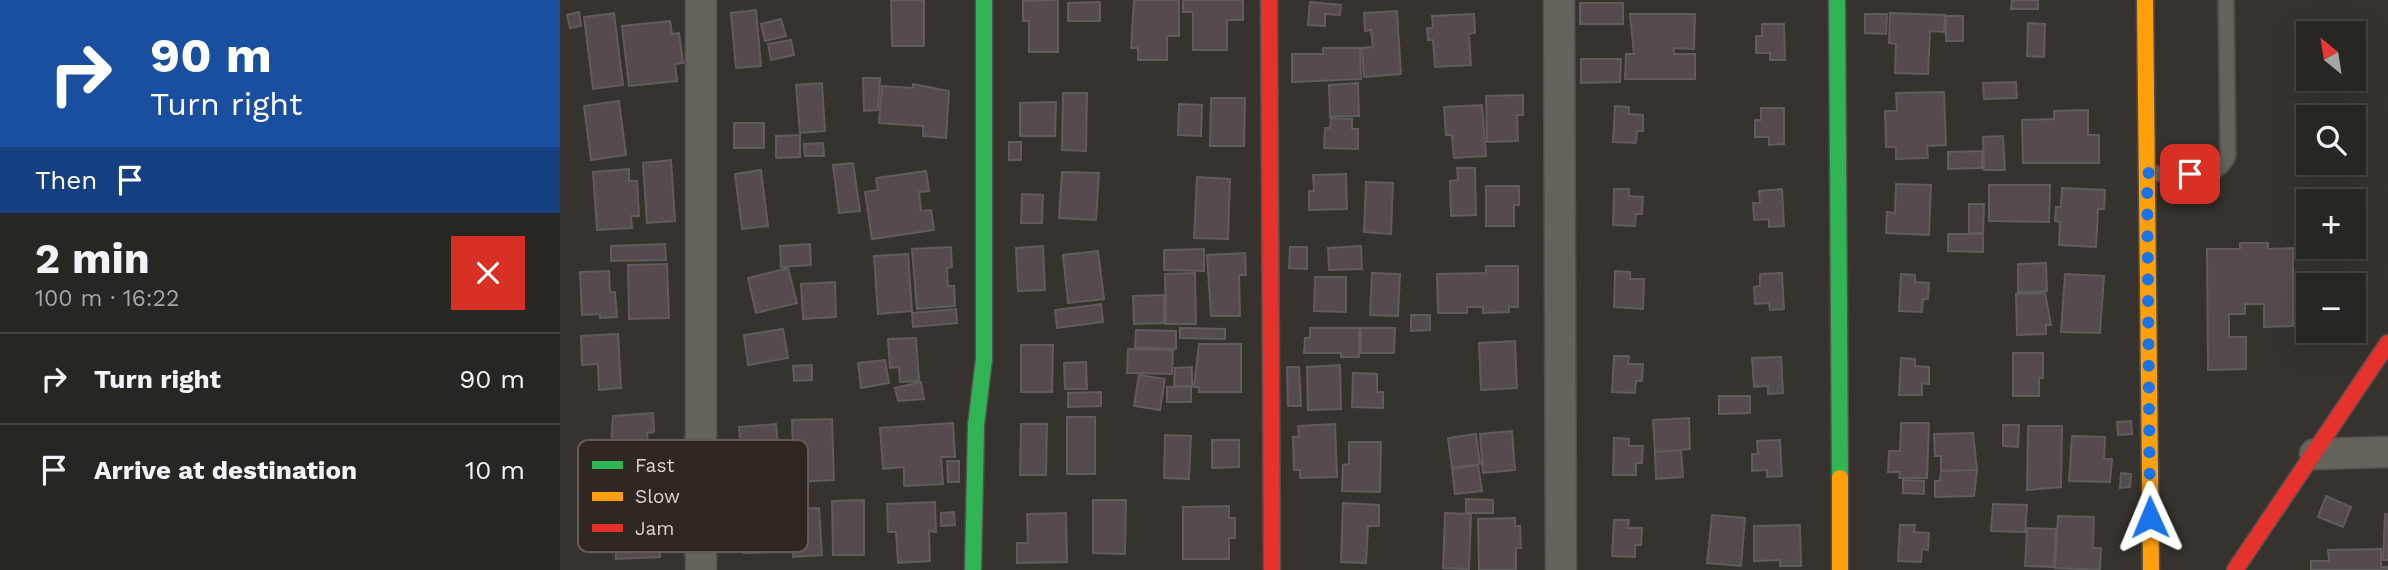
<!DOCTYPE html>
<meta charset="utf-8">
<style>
:root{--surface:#282622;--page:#302e2a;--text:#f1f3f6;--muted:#a5a5a5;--line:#444340}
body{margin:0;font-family:"Work Sans",sans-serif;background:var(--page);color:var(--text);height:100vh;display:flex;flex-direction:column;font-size:26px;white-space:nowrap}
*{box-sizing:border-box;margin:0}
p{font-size:23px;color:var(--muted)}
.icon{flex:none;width:38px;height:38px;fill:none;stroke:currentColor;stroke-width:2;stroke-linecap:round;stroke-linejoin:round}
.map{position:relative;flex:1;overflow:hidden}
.drawer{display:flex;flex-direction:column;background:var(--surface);width:560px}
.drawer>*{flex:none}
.top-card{background:#1a4fa0;color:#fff;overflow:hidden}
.needle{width:46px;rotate:330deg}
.fabs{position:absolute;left:1736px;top:21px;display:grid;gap:14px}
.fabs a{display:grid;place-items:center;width:70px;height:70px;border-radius:0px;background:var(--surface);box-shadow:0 7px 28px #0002,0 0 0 2px var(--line);font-size:35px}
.pin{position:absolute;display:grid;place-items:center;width:60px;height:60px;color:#fff;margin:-30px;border-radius:14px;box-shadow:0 4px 10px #0006}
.me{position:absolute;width:77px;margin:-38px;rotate:359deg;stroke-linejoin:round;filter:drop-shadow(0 0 5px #0008)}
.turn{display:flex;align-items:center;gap:24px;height:147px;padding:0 35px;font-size:32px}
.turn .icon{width:91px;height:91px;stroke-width:2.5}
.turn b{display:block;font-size:49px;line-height:60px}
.then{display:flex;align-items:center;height:66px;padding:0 35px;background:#0003;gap:14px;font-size:26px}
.round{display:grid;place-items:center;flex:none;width:74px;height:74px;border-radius:0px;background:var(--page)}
.summary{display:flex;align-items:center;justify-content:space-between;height:119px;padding:0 35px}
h1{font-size:42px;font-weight:700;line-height:52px}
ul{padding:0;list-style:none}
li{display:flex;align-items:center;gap:21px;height:91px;padding:0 35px;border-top:2px solid var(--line)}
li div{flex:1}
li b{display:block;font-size:26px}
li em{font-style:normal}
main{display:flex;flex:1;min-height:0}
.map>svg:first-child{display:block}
</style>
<main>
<section class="drawer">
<div class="top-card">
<div class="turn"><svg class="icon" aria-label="right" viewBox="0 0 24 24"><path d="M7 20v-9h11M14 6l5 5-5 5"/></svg><div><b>90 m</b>Turn right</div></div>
<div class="then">Then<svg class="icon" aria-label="arrive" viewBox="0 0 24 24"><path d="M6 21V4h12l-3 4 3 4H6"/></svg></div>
</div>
<div class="summary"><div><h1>2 min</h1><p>100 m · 16:22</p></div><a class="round" style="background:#d93025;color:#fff"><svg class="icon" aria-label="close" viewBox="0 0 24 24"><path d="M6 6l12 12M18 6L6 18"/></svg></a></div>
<ul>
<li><svg class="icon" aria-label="right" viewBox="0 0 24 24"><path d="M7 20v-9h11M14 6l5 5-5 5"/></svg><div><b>Turn right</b></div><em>90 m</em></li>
<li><svg class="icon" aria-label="arrive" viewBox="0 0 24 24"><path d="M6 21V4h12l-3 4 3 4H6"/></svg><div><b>Arrive at destination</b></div><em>10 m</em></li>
</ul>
</section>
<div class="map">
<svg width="1828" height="570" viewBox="0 0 1828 570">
<rect width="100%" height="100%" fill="#36322e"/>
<path fill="#554b4e" stroke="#605c5b" stroke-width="2" d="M331,0H364V46H332Z
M498,0V52H469V21H463V1Z
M574,0H619V36H607V60H578V48H571Z
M623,0H683V20H667V50H633V12H623Z
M1452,0H1478V9H1451Z
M540,2V21H508V3Z
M750,2L781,5L780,15L765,14V26L748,25Z
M1020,3H1063V24H1020Z
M196,10L201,66L176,68L171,13Z
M837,11L841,74L804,77L802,48L813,47L811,30L805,31L804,13Z
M19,12L21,26L10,28L7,15Z
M54,13L63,85L33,89L24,17Z
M1330,13L1385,15L1384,32L1370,31L1368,74L1335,73L1336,44L1329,43Z
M914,14L915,33L909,34L911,65L875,67L873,40H868L867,28H873L872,16Z
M1070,14H1135L1134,49L1114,48V54H1135V79H1065L1066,54H1074Z
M1305,14H1327L1326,34L1305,33Z
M1386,16H1403V41H1386Z
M221,19L226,36L205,41L201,24Z
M110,21L112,34L119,33L123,63L115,64L117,81L69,86L62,26Z
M1468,23L1485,24L1484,57L1467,56Z
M1202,24H1224L1225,60H1210V53H1196V36H1202Z
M231,40L234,55L211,60L208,44Z
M763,48H800L801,79L732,82V54H763Z
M1021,59H1061L1060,82L1021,83Z
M303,78H320L318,110L304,111Z
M1456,82L1457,98L1424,99L1423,83Z
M262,83L265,131L240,133L236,85Z
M798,83L799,116L770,117L769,85Z
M353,84L389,91L386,138L363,136V126L319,123L322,86L353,88Z
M1384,92L1386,145L1367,146L1368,158L1336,159V147H1326L1325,111H1337L1336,93Z
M503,93H527L526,151L502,150Z
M963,95V115H957L958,141L927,142L926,96Z
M651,98H685L684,146H650Z
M59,101L66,155L31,160L24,106Z
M496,102L495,136H460V103Z
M619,104L642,105L641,136L618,135Z
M922,105L926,156L894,158L892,135H886L884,107Z
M1055,106L1069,107V114L1083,115V131H1077L1076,143L1053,142Z
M1201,108H1224V144L1209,145V137H1195V120H1201Z
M1528,110V135H1539V163H1463L1462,120L1494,119V111Z
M771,118L792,119V129H798V149L764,148L765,128H770Z
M174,123H204V148H174Z
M240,135V157L216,158V136Z
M1443,136L1445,170H1424L1423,137Z
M449,142H461V160H449Z
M263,143L264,156H245L244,144Z
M1422,151V168L1388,169V152Z
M111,160L115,221L87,223L83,163Z
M293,163L300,211L279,213L273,165Z
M897,168H915L916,215L891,216L890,181L898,180Z
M69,169V181H77L79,216H71L72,228L37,230L33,172Z
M201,170L208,226L182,229L175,174Z
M366,171L369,191L359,192L361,211L371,210L374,230L312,239L305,192L318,190L316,178Z
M502,172L539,173L536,220L499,218Z
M786,174L787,209L749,210V191H754L753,175Z
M637,177L670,179L668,239L634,238Z
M806,182L833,183L831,234L804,232Z
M1336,184L1371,185L1369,235L1326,233L1327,212L1335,213Z
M1429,185H1490L1489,222L1429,221Z
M926,186H959V205H954V226H926Z
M1502,188L1545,190L1544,209H1538L1536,247L1499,245L1500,222L1495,221L1496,207H1501Z
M1054,189H1069V196L1083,197L1082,214H1076L1075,226L1053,225Z
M1222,189L1224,226L1209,227V219L1194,220L1193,203H1200L1199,191Z
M462,194L483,195L482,223H461Z
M1409,204H1424L1423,233H1409Z
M1388,234H1423V252L1388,251Z
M1680,243H1708V249L1733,248V326L1704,327V304H1685V314H1669V337H1686V369L1648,370L1647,249H1680Z
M105,244L106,260L51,261V246Z
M250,244L251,265L221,267L220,246Z
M483,246L485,290L458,291L456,248Z
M801,246L802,269L769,270L768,248Z
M391,247L392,267L387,268L388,286H394L395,306L357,309L352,249Z
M730,247H747V269L729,268Z
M644,249V271L604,270V250Z
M538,251L544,299L508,303L503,255Z
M685,253L686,275H679L680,316H651L647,255Z
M348,254L352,311L318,314L314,256Z
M1486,263L1487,291L1458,292V264Z
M107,264L109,318L69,319L68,265Z
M926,266H958V307H949V312L923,313V307H907V313H878L877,274L926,273Z
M228,268L237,303L196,313L188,278Z
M49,271L50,292H55L57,317L40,318V314L22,315L20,272Z
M1055,271L1070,272V279H1084L1083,309L1054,307Z
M635,273L636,324H606L605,274Z
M812,273L840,274L838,316L810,315Z
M1222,273L1224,309L1210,310L1209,303L1195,304L1194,287L1200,286V274Z
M1341,274L1355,275V282L1369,283L1368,299H1363L1362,312L1339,311Z
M1505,274L1544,276L1540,333L1501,332Z
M755,277H786V312L754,311Z
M275,282L276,317L243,319L241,284Z
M1485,293L1491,325H1486V334L1457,335L1456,294Z
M604,295V323L574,324L573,296Z
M541,304L543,322L497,328L495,310Z
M396,309L397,323L353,327L352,313Z
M851,315H870V330L851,331Z
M620,328L665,329V339L620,338Z
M750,328H799V357H781V353H744L745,338H750Z
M801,328H835L834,353H801Z
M223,329L228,358L188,365L184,335Z
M576,330L616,331V349L575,347Z
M58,334L61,388L39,390L38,364L22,365L21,336Z
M356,338L359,381L340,382L339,367L330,368L328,339Z
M955,341L957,388L921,390L919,343Z
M639,344H681V392H639V387H634Z
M461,345H493L492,392H461Z
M568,349L613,350L612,374L567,373Z
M1453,353H1483V378H1479V396H1453Z
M1054,356H1069L1068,364H1083L1082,381H1076L1075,393L1052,392Z
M1221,357L1223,393L1208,394V386L1194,387L1192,358Z
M1341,358L1355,359V366L1369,367V384L1362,383V395H1339Z
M325,360L329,383L301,388L298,363Z
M526,362L527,389H505L504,363Z
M252,365V380L234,381L233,366Z
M780,365L781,409L748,410L747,367Z
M632,367V386H614L615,368Z
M727,367H739L741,406H728Z
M793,373L817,374V392H823V408L792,407Z
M579,375L605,379L600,410L574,406Z
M361,382L364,399L338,401L335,388Z
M607,387H631V402H607Z
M541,392V406L508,407V393Z
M1159,396H1190V413L1159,414Z
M93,413L94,432L87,433L90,469L57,472L55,447H51L53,416Z
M507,417H535V474H507Z
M1129,418L1130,449L1095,452L1093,420Z
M272,419L274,480L234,482L232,420Z
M1571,421L1572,434L1558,435L1557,422Z
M393,423L395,457H381L383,484L344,486V467L323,469L320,428Z
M1341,423H1369L1367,478H1339L1340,472H1328L1329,451H1340Z
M216,424L221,480L184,484L179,427Z
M461,424H487L486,475H460Z
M775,424L777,477L740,478V470H734L733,437H739L738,426Z
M1443,425H1459L1458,447L1443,446Z
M1468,426H1502L1501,487L1467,490Z
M952,431L955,470L923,473L920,434Z
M1413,433L1417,470L1381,471V456H1375L1374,434Z
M916,434L920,464L892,468L888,438Z
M605,435L631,436L629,479L604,478Z
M1512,436L1545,437L1544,459H1552L1550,482L1509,481Z
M1054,438L1069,439V446H1083L1082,463H1076V475H1053Z
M652,440H679V467L652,468Z
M1220,440L1222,476L1207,477V470L1192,471V454H1198L1197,441Z
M789,442H821L820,492L782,491L783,465L789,464Z
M1121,450L1123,477L1096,479L1095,452Z
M387,461H399V482H388Z
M918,465L922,491L895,494L892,469Z
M1417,470L1414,496L1375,497V481H1380L1381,471Z
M1561,473L1571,474L1570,487L1560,488Z
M1343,480L1364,481V494L1343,493Z
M1766,496L1791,507L1783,527L1758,517Z
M98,498L100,557L56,559L54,499Z
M906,499L933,500V513H906Z
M304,500V555H273L272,501Z
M533,500H566L565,554L533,553Z
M375,502L376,532L369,531L370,561L338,563L336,532H328L327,504Z
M783,503L819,505V526H808L806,563L781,562Z
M1433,504L1467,505L1465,532L1431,531Z
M669,506V518H675V538H669V559H623V507Z
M259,508L262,555L233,557L230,509Z
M394,512L395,525L381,526V513Z
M506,513L507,562L457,563V543H468L467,514Z
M885,513L911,514L909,569L883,568Z
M1825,514H1828V560H1823Z
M1152,515L1185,518L1181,566L1147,563Z
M1498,516L1534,517L1533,548H1541L1540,570L1495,568Z
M184,517H216V552L184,553Z
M955,518V526H960L961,548H956V570H919L918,519Z
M1054,520H1069L1068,528H1082L1081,545H1075V557L1052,556Z
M1240,525L1241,566H1220V560L1194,561V526Z
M1340,525H1355L1354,532L1369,533L1368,550L1362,549L1361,562L1338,561Z
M1467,528L1496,529L1494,567L1465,566Z
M1821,549V567H1827V570H1751V561H1769L1768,550Z"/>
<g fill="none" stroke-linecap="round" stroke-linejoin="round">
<defs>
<path id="lane" d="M1590,173C1616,174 1656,184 1668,156L1666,0"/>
<path id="street" d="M141,0V570
M999,0L1001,570
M1755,454L1828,452"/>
<path id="fast" d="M1277,0L1280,478
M413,570L416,425L424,359V0"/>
<path id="slow" d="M1585,0L1591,570
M1280,478V570"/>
<path id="jam" d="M709,0L712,570
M1675,570L1828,343"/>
</defs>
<use href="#lane" stroke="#534f4c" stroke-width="18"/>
<use href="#street" stroke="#534f4c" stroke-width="33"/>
<use href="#fast" stroke="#534f4c" stroke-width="19"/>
<use href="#slow" stroke="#534f4c" stroke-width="19"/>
<use href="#jam" stroke="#534f4c" stroke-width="19"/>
<use href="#lane" stroke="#66625c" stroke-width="14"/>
<use href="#street" stroke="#66625c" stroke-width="30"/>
<use href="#fast" stroke="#30b455" stroke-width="16"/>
<use href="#slow" stroke="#ff9f0a" stroke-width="16"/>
<use href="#jam" stroke="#e5322d" stroke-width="16"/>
</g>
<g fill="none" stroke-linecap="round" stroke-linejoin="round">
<path stroke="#1a73e8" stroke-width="12" stroke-dasharray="0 21.6" d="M1590,517L1587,173L1630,174"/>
</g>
<rect x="18" y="440" width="230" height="112" rx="10" fill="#2e2722" stroke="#625b57" stroke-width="2"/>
<rect x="32" y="461" width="31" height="8" fill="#30b455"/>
<rect x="32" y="492" width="31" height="9" fill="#ff9f0a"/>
<rect x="32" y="524" width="31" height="8" fill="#e5322d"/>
<g font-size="19" fill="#dad4d1">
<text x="75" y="472">Fast</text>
<text x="75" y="503">Slow</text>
<text x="75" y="535">Jam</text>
</g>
</svg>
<div class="fabs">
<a><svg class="needle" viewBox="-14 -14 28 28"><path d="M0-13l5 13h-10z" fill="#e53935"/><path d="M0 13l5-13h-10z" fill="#a5a5a5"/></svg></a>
<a><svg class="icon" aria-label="search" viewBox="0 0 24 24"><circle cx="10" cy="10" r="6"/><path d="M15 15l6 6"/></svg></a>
<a>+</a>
<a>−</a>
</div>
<div class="pin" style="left:1630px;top:174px;background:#d93025"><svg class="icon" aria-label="arrive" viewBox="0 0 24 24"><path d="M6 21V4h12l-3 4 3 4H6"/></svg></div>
<svg class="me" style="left:1590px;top:517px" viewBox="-20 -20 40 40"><path d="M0-17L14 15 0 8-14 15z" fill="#1a73e8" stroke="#fff" stroke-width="4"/></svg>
</div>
</main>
